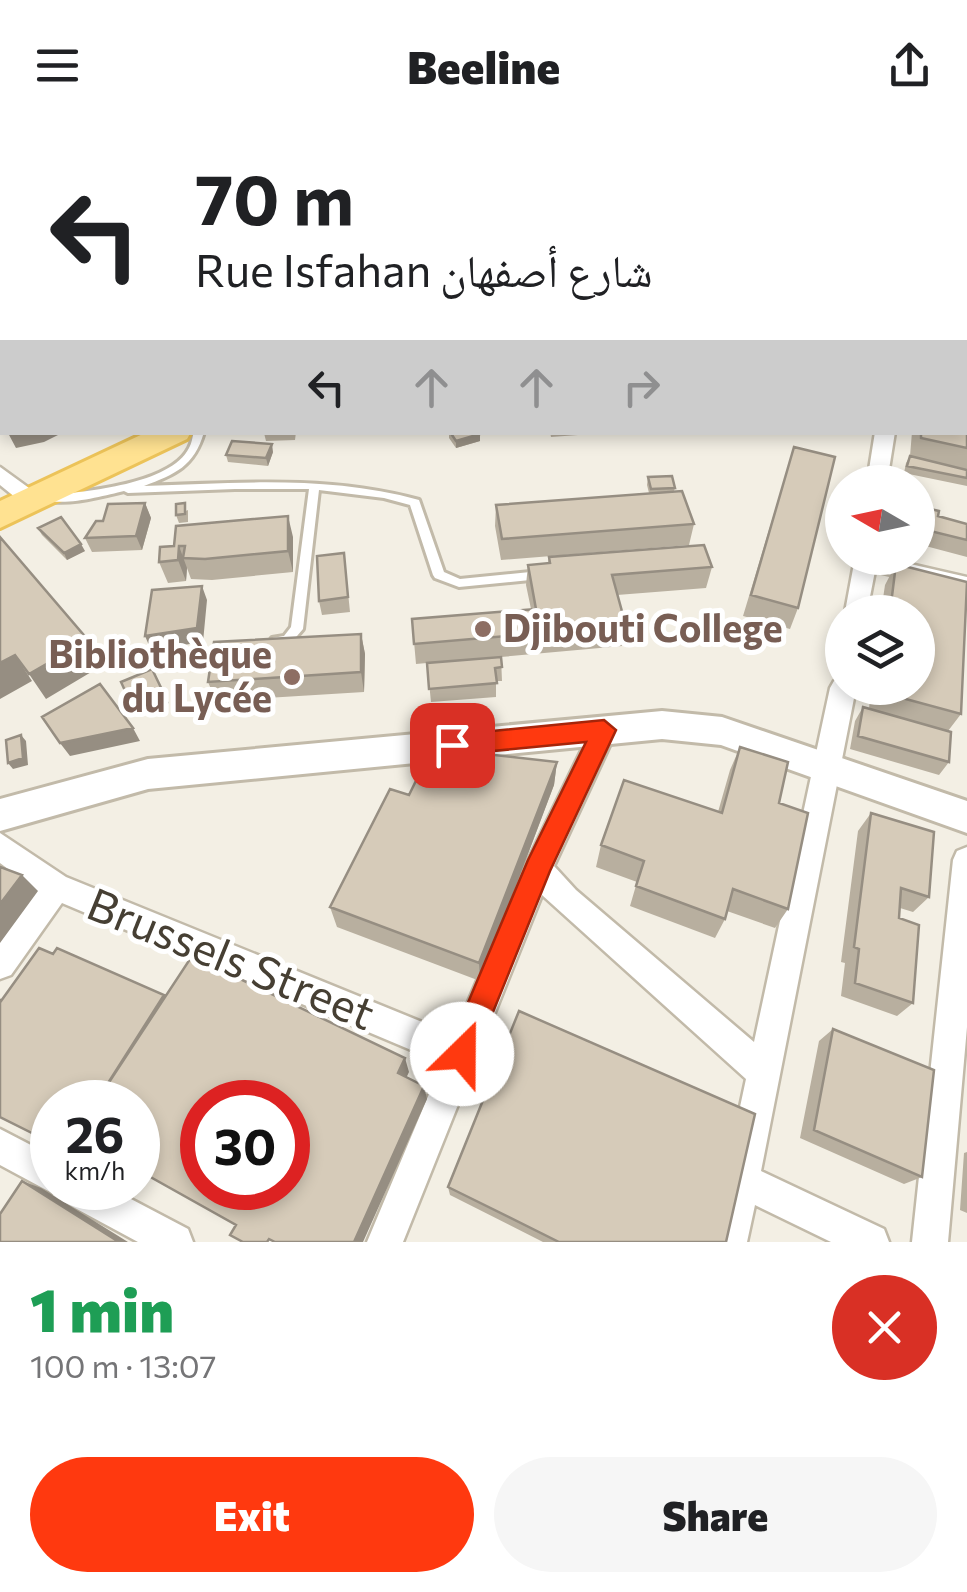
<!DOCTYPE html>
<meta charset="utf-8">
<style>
:root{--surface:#fff;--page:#f6f6f6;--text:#202124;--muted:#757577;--accent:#ff390f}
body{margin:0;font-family:Commissioner,"Noto Naskh Arabic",sans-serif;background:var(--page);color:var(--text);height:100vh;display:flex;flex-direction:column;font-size:38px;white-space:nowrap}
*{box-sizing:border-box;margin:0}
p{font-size:32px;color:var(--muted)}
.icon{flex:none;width:55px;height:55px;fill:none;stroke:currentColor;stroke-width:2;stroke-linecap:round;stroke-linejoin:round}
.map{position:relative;height:1112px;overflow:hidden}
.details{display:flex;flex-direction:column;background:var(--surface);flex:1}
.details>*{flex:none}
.top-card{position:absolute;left:0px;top:0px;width:968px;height:305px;box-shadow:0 5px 15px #0003;background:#fff;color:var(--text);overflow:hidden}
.needle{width:65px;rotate:279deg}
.fabs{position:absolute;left:825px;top:335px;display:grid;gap:20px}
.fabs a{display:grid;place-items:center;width:110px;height:110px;border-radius:50%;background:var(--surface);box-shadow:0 5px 15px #0003;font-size:50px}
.speed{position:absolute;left:30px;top:950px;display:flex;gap:20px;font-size:50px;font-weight:700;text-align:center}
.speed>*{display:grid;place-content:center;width:130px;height:130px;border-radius:50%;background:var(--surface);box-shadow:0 5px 15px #0003;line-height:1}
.speed small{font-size:25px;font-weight:400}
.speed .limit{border:15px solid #d22;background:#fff;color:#111}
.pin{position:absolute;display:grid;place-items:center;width:85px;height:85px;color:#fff;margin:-42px;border-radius:20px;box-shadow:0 5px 15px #0006}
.me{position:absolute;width:110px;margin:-55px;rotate:23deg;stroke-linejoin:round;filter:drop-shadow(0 0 8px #0008)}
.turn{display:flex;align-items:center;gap:35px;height:210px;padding:0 30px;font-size:45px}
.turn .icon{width:130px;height:130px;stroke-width:2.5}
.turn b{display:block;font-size:70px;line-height:85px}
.lanes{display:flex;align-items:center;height:95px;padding:0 30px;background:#0003;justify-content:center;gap:50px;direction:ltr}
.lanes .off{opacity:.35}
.round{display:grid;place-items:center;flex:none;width:105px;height:105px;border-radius:52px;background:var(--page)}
.head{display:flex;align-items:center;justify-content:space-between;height:170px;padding:0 30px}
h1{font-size:60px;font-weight:800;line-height:75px;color:#1e9e55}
.action{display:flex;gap:20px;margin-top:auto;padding:20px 30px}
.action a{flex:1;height:115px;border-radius:60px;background:var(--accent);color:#fff;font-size:40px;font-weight:800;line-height:115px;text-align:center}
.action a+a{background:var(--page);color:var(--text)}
header{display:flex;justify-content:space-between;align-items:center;height:130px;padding:0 30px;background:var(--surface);font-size:45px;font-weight:800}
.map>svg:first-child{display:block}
</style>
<header><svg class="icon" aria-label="menu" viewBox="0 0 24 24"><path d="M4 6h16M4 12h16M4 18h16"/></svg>Beeline<svg class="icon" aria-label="share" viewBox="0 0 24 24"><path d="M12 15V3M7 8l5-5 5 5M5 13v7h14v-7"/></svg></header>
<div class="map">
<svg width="967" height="1112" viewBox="0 0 967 1112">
<rect width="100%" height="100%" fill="#f3efe4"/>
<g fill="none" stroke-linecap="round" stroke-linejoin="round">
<defs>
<path id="service" d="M194,302H204C194,337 175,344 144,356C237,353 327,345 419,370L444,442L460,449L540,441L546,445L540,449L459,457L435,448L433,445L410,375L384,368L319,360L303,499L291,513L276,516L272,514L270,511L272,508L284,506L291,497L309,359H235L128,363L124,361C103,366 62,377 44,369L49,365C86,362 171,354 189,318C192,313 192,308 194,302Z"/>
<path id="minor" d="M875,302H895L887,352H867Z
M0,337L40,366V376H26L0,355Z
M855,428H884L967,447V463L875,441L867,482H845Z
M842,548V558H856L761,1041L884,1099L889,1112H831L755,1075L747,1112H711L746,949L542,765L403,1112H367L442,933L62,773L11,845L0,849V808L36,760L0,733V703L66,747L454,905L528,730L595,592L604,589L613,592L617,600L554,736L576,760L754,912L830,558L834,551Z
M967,717V897L948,1112H912L953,730L957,721Z
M0,999L52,1026V1058H110L188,1099L193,1112H138L62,1071L58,1060L52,1063L0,1035Z"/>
<path id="tertiary" d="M662,581L722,587L967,671V703L721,615L662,609L148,659L0,701V669L148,629Z"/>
<path id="primary" d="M965,128H967V144H965Z
M147,302H191L187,309L0,398V371Z"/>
</defs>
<use href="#service" stroke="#c2baa9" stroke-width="6"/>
<use href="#minor" stroke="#c2baa9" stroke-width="5"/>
<use href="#tertiary" stroke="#c2baa9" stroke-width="6"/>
<use href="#primary" stroke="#ecc359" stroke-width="6"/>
<use href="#service" fill="#fff" fill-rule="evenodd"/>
<use href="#minor" fill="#fff" fill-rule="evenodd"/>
<use href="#tertiary" fill="#fff" fill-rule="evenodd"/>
<use href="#primary" fill="#ffe291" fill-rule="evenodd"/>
</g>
<path fill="#b8af9f" d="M266,0H618V2H266Z
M701,0H740L742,2H701Z
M743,0H820L819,2H742Z
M820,0H904L906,2H820Z
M915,0H967V59H965V2H914Z
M0,7H2V39H0Z
M965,198H967V282L965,281Z
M0,247L2,248V290L0,288Z
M967,286V356L904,343L906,333L910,326L912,302H965Z
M249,302H296L295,310L266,311L264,303L249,304Z
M449,302H479L480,311L456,318L449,308Z
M550,302H579L578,305L551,307Z
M794,317L798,478L790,499L743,486Z
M273,322L268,336L228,332L226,325Z
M648,347L675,358L674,361L694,394L689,415L501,430L495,396L496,375L649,363L647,355Z
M145,373L151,388L142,420L92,422L85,408L103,391Z
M918,376L938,386L967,394V427L918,414Z
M188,380V392L179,393L176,385Z
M38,398L85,421L67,430L42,405Z
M293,407V442L212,450L191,449L187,438L186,451L168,453L159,432L160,417Z
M344,423L350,482L322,485L319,471Z
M549,427L712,437L706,458L617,465L626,496L622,516L501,527L502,551H496V567L431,572L427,533L416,534L412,489L531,479L526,455L528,435L548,433Z
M896,434L967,452L961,584L948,601L951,602L949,632L939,645L850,619L855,591L863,577L869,579L871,558H918V482H881L885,455Z
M361,504L365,524L364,562L216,571L208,552Z
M740,617L779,673L788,779L775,798L727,781L725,789L715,808L630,776L637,752L596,737L601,715L718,682L730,640Z
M557,632L554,655L480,851L337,797L330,777L409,665Z
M871,683L929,767L913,782L900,778L899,788L913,873L897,886L841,866L845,833L841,832L858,701Z
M833,899L922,1047L904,1054L800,1008L819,911Z
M967,1022V1083L960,1080L964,1023Z
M448,1057L726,1112H543L450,1065Z"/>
<path fill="#968e82" d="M2,219V228L1,227L2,237L0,238V220Z
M13,302H64L44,312L16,318L8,303Z
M480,304V311L456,318V311Z
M272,314L273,322L268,336L266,328Z
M145,373L151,388L142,420L136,406Z
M288,386L293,407V442L288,421Z
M81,414L85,421L67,430L64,423Z
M179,416L187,438L186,451L178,430Z
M202,456L207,470L203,512L151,520L145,506Z
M361,504L365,524L364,562L361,542Z
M88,510L103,535L46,569L29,544Z
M15,525L32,551L0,569V533Z
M165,566L169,573L138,587L134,580Z
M133,598L140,611L70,626L60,613Z
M21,605L26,611L28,635L13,639L8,633Z
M557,632L554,655L480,851L479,833Z
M22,745L38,761L0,813V774Z
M405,928L409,942L402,957L398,943Z
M424,956L427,969L363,1112H354Z
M22,1051L41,1058L128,1112H119Z"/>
<path fill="#d6cbb9" stroke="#968e82" stroke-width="2.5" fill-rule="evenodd" d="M266,0H551L499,2H269Z
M628,0H685L687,2H629Z
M716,0H740L742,2H718Z
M749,0H770L772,2H751Z
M883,0H904L906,2H886Z
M937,0H967V14H965V2H939Z
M0,7H2V20H0Z
M965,150H967V170L965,171Z
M2,197V219L0,220V199Z
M965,241H967V266L965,265Z
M0,247L2,248V271H0Z
M965,285L967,286V318L921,308V302H965Z
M450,302H479L480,304L456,311Z
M232,311L272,314L266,328L226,325Z
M794,317L835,327L798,478L751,465Z
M910,326L967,340V348L907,336Z
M672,346L675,358L651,359L648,347Z
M682,361L694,394L502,409L496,375Z
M145,373L136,406L85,408L96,391H103L108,374Z
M185,373V384L176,385V374Z
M918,376L939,381L938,386L967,394V410L918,398Z
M288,386V421L205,429L183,428L185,416H179L178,430L159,432L160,417L174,416L176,396Z
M61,387L81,414L64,423L38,398Z
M0,407L88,510L29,544L15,525L0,533Z
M704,415L712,437L612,445L626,496L414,514L412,489L536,479L528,435L550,433L549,427Z
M344,423L348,467L319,471L317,426Z
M896,434L967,452L961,584L880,562L881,558H918V482H890Z
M202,456L197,498L145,506L152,460Z
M361,504V542L208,552L214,512Z
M501,527L502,537L495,538L497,553L429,559L427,533Z
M152,539L165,566L134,580L121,552Z
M100,554L133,598L60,613L42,587Z
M863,577L951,602L949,632L858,606Z
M21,605L23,628L8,633L6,610Z
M740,617L788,632L779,673L808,683L788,779L733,759L725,789L636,756L644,731L601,715L624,650L722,683Z
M432,618L557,632L479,833L330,777L390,659L409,665Z
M871,683L934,702L929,767L901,758L899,788L919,795L913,873L855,853L859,819L854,817Z
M0,737L22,745L0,774Z
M39,818L53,824L57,818L164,865L96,972H52V1013L0,987V870L1,871Z
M192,826L405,928L398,943L424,956L354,1112H275L269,1109L267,1112H243L230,1105L236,1095L138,1040V972H96ZM202,972H288V1058H202Z
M519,881L755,984L726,1112H559L448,1057Z
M833,899L934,940L922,1047L814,1000Z
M22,1051L119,1112H0V1084Z"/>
<path fill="#ff390f" stroke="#a6250a" stroke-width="2.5" d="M604,590L616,600L550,741L472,934L462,938L451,934L447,924L451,913L528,730L586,612L452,625L440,615L452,605Z"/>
<g fill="#8d6e63" stroke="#fff" stroke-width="4">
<circle cx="483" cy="499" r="10"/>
<circle cx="292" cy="547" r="10"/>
</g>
<g text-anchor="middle" stroke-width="10" stroke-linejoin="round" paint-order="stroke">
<g font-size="38" font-weight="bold" fill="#785e54" stroke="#fff" text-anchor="start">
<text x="503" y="512">Djibouti College</text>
<text x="272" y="538" text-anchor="end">Bibliothèque<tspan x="272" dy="44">du Lycée</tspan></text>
</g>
<g font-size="45" fill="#463f33" stroke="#fff">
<text transform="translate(231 829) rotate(22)" y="16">Brussels Street</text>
</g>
</g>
</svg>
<div class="fabs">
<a><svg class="needle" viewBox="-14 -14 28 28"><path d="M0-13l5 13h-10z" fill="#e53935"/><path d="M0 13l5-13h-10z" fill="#757577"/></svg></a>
<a><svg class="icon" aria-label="layers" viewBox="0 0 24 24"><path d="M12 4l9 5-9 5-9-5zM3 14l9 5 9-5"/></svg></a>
</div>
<div class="speed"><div>26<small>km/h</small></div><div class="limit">30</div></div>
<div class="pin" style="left:452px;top:615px;background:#d93025"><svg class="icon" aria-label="arrive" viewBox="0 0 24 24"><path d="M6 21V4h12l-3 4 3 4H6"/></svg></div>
<svg class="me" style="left:462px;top:924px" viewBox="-20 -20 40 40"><circle r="19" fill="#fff"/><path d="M0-13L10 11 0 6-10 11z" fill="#ff390f"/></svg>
<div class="top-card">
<div class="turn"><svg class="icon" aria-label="left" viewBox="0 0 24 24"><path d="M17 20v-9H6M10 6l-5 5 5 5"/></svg><div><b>70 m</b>Rue Isfahan شارع أصفهان</div></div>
<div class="lanes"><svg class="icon" aria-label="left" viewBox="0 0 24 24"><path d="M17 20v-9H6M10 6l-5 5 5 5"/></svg><svg class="icon off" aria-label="ahead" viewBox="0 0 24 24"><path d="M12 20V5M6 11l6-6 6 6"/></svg><svg class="icon off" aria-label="ahead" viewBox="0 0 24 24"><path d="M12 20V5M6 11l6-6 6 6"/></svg><svg class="icon off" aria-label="right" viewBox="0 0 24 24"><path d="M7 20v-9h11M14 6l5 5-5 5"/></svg></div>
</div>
</div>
<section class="details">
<div class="head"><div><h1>1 min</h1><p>100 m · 13:07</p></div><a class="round" style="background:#d93025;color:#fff"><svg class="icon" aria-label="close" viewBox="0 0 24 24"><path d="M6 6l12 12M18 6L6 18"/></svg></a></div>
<div class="action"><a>Exit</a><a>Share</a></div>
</section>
